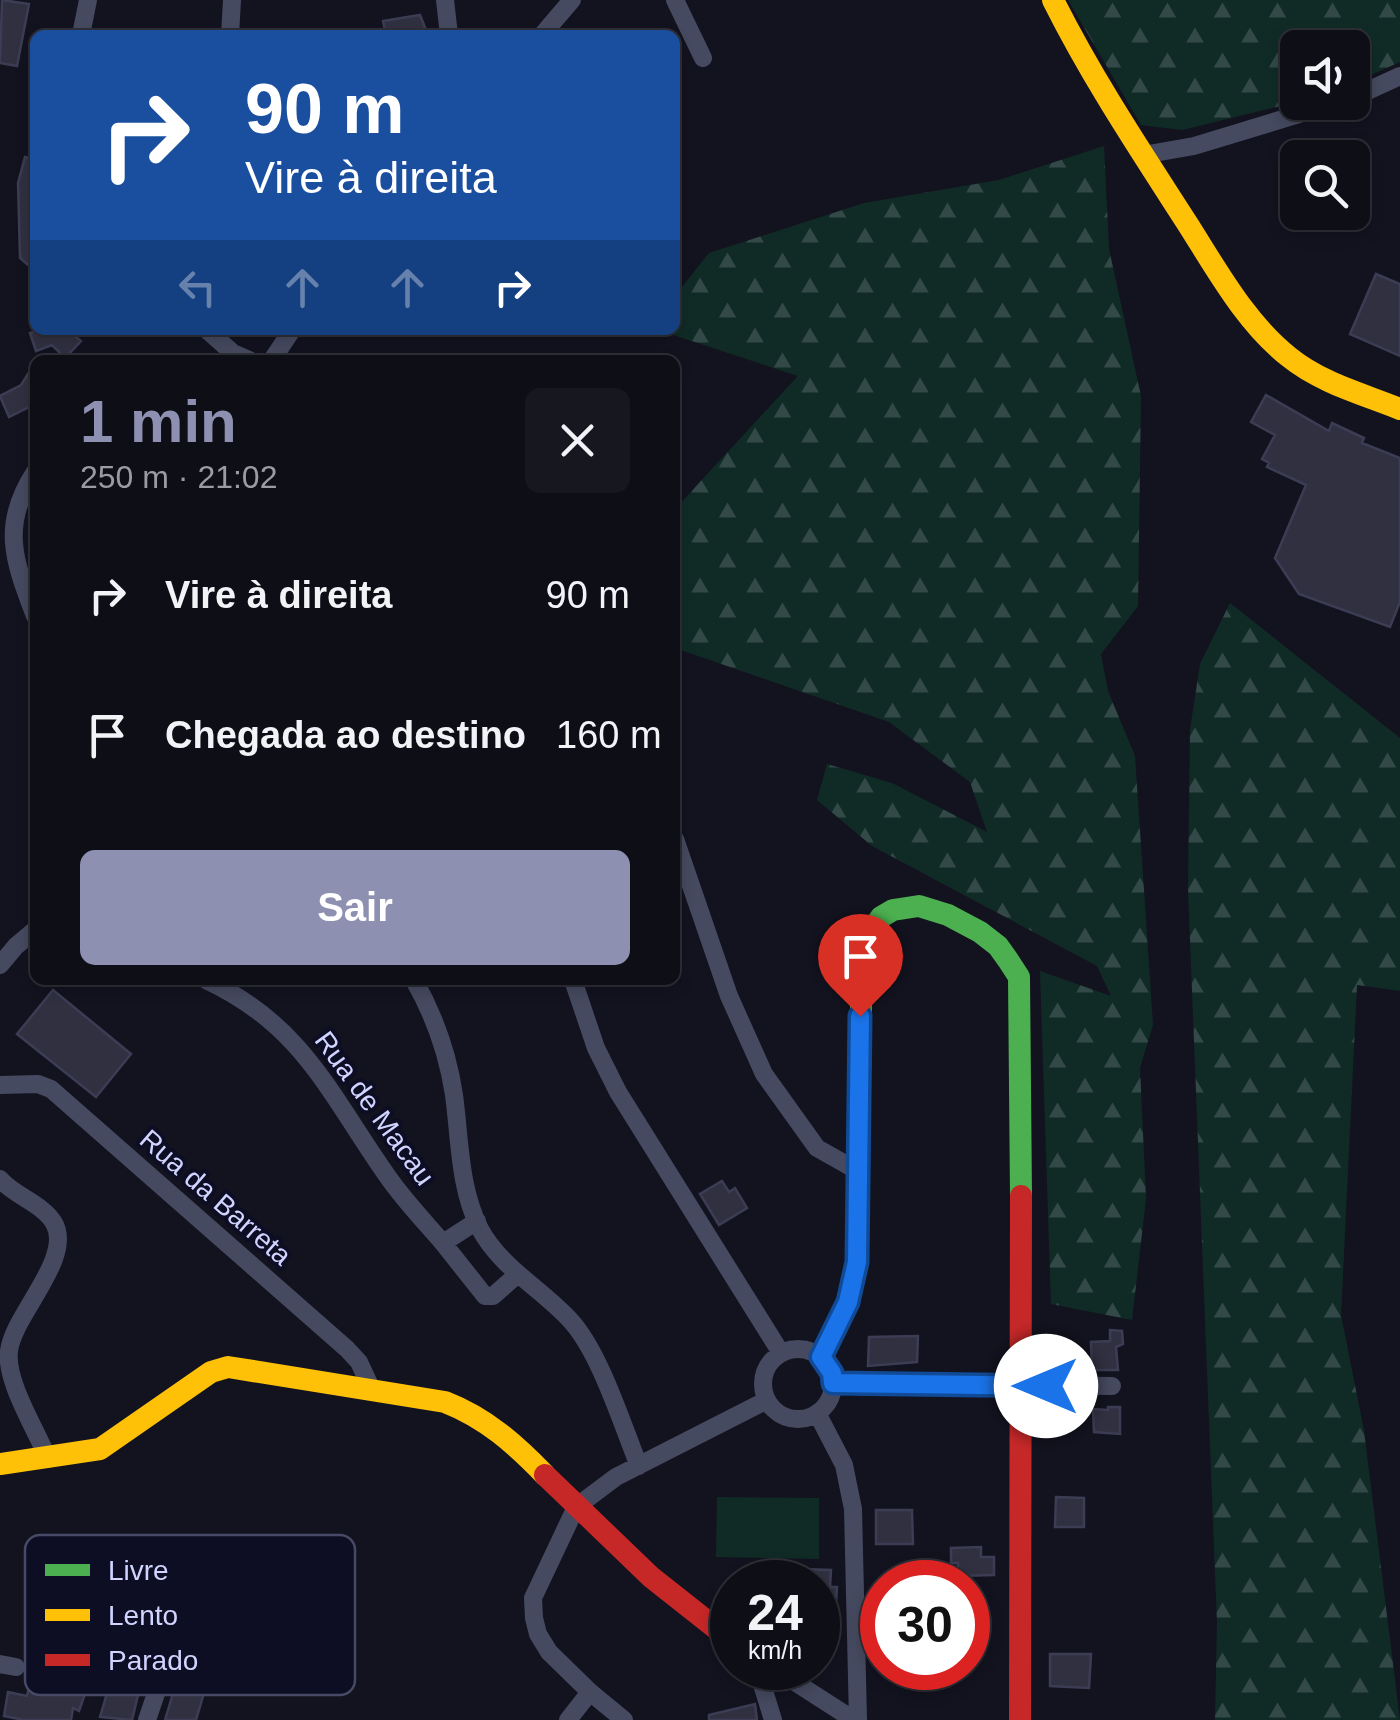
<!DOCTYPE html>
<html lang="pt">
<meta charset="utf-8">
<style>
:root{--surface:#0e0e17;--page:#171720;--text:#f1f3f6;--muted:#9b9ca1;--line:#2e2e36;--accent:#8e90b1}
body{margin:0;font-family:Helvetica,sans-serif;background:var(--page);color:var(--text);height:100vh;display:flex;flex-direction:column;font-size:38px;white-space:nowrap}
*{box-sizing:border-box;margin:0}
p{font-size:32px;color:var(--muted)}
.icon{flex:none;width:55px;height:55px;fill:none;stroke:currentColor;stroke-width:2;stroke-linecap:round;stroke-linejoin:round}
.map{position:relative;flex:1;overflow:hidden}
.side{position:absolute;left:30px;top:355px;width:650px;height:630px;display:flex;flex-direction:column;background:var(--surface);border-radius:15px;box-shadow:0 5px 15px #0003,0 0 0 2px var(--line)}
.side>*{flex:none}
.banner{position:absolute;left:30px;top:30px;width:650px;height:305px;border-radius:15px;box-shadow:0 5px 15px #0003,0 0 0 2px var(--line);background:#1a4fa0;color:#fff;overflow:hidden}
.tools{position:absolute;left:1280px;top:30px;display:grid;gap:20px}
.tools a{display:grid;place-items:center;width:90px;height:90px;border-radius:15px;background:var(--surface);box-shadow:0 5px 15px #0003,0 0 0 2px var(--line);font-size:50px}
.speed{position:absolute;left:710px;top:1560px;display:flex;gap:20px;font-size:50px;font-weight:700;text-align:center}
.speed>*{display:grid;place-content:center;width:130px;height:130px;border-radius:50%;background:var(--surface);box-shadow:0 5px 15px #0003,0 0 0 2px var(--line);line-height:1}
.speed small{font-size:25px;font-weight:400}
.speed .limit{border:15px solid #d22;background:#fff;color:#111}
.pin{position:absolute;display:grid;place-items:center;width:85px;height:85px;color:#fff;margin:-102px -42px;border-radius:50% 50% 50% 0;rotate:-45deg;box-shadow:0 0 10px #0007}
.pin .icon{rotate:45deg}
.me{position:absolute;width:110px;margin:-55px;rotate:270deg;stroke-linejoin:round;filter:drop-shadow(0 0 8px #0008)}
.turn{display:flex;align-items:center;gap:35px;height:210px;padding:0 50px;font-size:45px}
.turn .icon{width:130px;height:130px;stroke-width:2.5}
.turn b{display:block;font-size:70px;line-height:85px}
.lanes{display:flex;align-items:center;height:95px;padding:0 50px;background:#0003;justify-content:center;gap:50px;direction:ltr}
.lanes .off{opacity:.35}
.round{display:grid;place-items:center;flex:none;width:105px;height:105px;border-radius:15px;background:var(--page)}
.overview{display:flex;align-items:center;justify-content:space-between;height:170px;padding:0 50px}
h1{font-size:60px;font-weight:700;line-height:75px;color:var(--accent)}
.button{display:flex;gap:20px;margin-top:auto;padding:20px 50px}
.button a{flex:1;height:115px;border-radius:15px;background:var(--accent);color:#fff;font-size:40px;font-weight:700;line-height:115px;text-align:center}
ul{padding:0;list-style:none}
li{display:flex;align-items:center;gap:30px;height:140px;padding:0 50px}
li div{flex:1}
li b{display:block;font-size:38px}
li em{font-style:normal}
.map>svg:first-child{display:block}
</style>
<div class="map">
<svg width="1400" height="1720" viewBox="0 0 1400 1720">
<defs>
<pattern id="forest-firs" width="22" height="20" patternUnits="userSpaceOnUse" patternTransform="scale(2.5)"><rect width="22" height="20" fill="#102b26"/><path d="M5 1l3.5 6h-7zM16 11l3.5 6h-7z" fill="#324947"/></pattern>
</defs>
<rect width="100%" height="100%" fill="#12131f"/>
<path fill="url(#forest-firs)" d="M1068,0H1400V62L1353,83L1352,48H1298L1297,102L1182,130L1141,125Z
M1104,146L1109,249L1141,396L1138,606L1101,654L1108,691L1135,756L1153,1025L1140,1068L1146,1199L1132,1320L1051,1304L1040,971L1111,996L1097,966L872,846L817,800L827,764L892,783L987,832L970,782L889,722L675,648V509L798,376L658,330H675V296L709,253L864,203L999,180Z
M1230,603L1400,738V991L1357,985L1341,1315L1364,1431L1400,1720H1215L1217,1623L1188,889L1190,730L1200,664Z"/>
<path fill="#102b26" d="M717,1497L819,1498V1559L716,1557Z"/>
<path fill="#303041" stroke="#3c3d54" stroke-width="2.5" d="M2,0L29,4L17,66L0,63Z
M420,15L428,35H386L383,21Z
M25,157L35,160V271L20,258L18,183Z
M1376,274L1400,284V356L1350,334Z
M39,330H68L81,341L65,358L52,345L36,351L30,333Z
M35,363V404L9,417L0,396L21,385Z
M1266,395L1329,431L1332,423L1364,438L1362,443L1400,458V602L1390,627L1299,594L1275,558L1306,485L1267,467L1269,463L1262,459L1275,435L1251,422Z
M53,990L131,1054L96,1097L17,1034Z
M722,1181L729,1192L735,1188L747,1208L719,1225L700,1194Z
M1110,1330L1122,1331L1123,1344L1116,1347L1118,1370H1092L1091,1342L1110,1341Z
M918,1336L917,1362L868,1366L869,1337Z
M1108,1407H1120V1434L1094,1432L1093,1409L1108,1410Z
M1056,1497L1084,1498V1527H1055Z
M876,1510H912L913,1544H876Z
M981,1547V1557H994V1575L958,1576V1563H951V1548Z
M770,1568L831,1570L830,1587H837L836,1602L818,1601V1582H770Z
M1050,1654H1091L1089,1688L1050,1686Z
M178,1677L206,1686L196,1720H165Z
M31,1678L86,1691L79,1711L73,1708L71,1720H24L4,1716L8,1692L27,1696Z
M110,1683L139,1691L132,1720L100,1717Z
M755,1704L757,1720H709V1715Z"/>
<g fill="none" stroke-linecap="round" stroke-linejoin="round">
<path stroke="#464a60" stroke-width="18" d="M445,0L449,35
M675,0L703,58
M81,35L88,0
M230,35L232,0
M542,35L572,0
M1352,98L1400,76
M1143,155L1194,146L1339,102
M207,330L233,353L249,360
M272,360L292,330
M35,472C0,525 14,561 35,616
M675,839L729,996L764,1074L817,1148L856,1170
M0,965L16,946L35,930
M206,980C303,1025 330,1095 388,1177C404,1200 424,1221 443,1243L477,1221
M414,980C434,1015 448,1055 454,1095C460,1139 459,1188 480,1229C501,1268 542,1289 571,1321C600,1353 622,1424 639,1466
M573,980L596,1048L618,1092L781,1353
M0,1085L38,1084L51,1089L347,1349L359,1362L372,1390
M0,1179C14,1196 42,1203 54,1223C74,1258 13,1315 9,1351C5,1381 36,1429 48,1459
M443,1243L485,1296H493L518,1274
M763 1384a35 35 0 1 1 70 0a35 35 0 1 1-70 0Z
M833,1383L1112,1386
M817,1413L844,1465L853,1509L858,1720
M0,1664L16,1667
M757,1668L773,1720
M773,1668L854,1720
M590,1692L624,1720
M147,1720L165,1667
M568,1720L590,1692L549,1652L538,1634L534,1618L533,1598L576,1507L616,1477L767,1400"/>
<path stroke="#4caf50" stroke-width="22" d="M821,1357L848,1301L857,1262L862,946L881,917L893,910L919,906L948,915L980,932L998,946L1008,960L1019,977L1021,1196"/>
<path stroke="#ffc107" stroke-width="22" d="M1053,0C1092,78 1140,150 1187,223C1217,270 1245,322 1289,357C1321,383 1363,394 1400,409
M0,1464L100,1449L211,1372L228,1367L445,1402C486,1418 515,1444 545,1475"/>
<path stroke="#c62828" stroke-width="22" d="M545,1475L651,1577L732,1641
M1020,1720L1021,1196"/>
</g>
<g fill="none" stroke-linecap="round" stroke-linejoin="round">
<defs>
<path id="route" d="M860,1016L857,1262L848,1302L821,1357L832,1373L833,1383L1046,1386"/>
</defs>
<use href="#route" stroke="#114b97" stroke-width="25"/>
<use href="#route" stroke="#1a73e8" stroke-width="18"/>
</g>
<g text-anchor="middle" stroke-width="8" stroke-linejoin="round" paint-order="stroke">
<g font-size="28" fill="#d0d4ff" stroke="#0d0e24">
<text transform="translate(375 1108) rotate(54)" y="10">Rua de Macau</text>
<text transform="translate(216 1197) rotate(41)" y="10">Rua da Barreta</text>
</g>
</g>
<rect x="25" y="1535" width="330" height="160" rx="15" fill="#0d0e24" stroke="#484966" stroke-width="2.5"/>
<rect x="45" y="1564" width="45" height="12" fill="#4caf50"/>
<rect x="45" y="1609" width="45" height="12" fill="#ffc107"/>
<rect x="45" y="1654" width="45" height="12" fill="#c62828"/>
<g font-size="28" fill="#d0d4ff">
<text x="108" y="1580">Livre</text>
<text x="108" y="1625">Lento</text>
<text x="108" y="1670">Parado</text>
</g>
</svg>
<div class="tools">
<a><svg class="icon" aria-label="sound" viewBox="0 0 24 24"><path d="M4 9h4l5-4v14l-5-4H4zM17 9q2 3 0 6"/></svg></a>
<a><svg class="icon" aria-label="search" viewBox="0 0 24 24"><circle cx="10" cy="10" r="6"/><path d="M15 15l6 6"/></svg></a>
</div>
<div class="speed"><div>24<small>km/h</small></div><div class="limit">30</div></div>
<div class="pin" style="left:860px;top:1016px;background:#d93025"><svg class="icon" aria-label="arrive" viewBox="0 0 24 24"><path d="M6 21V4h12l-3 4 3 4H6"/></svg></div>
<svg class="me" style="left:1046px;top:1386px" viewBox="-20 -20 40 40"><circle r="19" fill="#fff"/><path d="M0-13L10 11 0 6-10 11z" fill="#1a73e8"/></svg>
<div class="banner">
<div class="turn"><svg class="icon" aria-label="right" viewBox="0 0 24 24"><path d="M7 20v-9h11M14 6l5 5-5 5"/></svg><div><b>90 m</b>Vire à direita</div></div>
<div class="lanes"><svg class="icon off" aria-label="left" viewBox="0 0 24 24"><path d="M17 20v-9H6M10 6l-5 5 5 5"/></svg><svg class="icon off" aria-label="ahead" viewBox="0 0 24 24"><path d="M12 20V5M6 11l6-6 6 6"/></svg><svg class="icon off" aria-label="ahead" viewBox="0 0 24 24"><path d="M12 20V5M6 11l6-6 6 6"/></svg><svg class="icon" aria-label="right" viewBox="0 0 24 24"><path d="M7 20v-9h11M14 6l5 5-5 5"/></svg></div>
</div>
<section class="side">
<div class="overview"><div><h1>1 min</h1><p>250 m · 21:02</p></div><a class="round"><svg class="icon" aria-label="close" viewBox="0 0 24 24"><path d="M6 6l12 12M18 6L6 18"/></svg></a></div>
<ul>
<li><svg class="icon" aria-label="right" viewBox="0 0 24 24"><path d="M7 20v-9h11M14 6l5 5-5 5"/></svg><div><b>Vire à direita</b></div><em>90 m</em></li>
<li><svg class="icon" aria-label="arrive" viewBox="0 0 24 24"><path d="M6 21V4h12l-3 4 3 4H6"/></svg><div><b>Chegada ao destino</b></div><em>160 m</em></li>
</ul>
<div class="button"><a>Sair</a></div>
</section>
</div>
